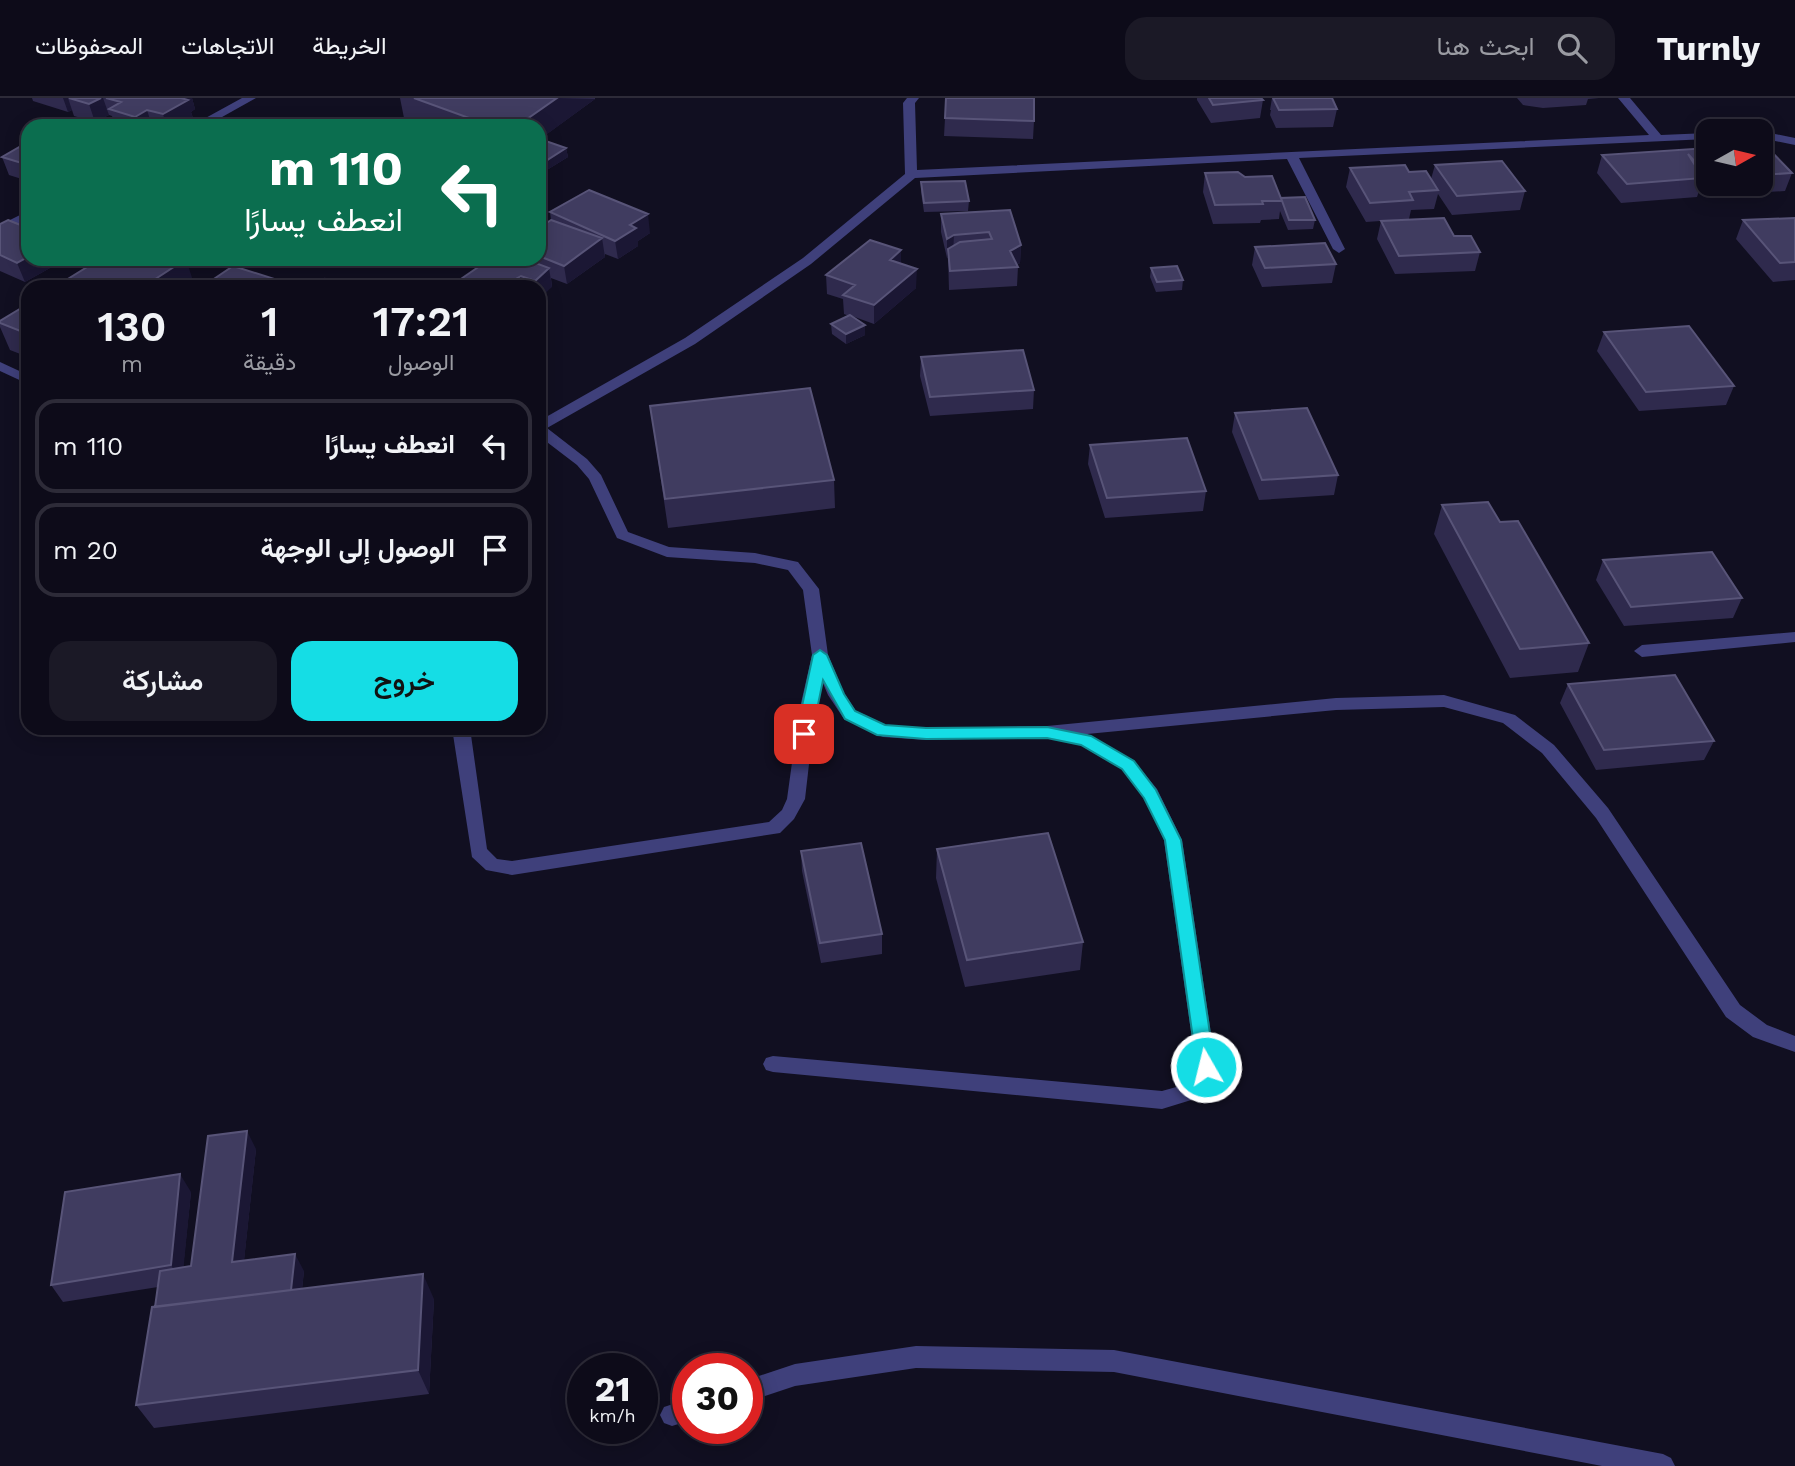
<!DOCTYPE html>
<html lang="ar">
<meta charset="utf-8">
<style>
:root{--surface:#0d0b19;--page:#1b1926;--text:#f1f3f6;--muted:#9a9ba2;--line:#2d2b38;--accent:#15dde5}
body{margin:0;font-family:"Work Sans",Vazirmatn,sans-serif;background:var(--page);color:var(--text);direction:rtl;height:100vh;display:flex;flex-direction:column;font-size:26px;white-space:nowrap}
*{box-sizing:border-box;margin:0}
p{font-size:23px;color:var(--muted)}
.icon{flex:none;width:38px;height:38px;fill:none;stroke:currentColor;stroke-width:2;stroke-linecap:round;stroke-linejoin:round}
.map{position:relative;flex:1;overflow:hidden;direction:ltr}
.drawer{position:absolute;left:21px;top:182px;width:525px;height:455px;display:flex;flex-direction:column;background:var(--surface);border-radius:21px;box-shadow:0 4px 18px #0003,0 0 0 2px var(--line);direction:rtl}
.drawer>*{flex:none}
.top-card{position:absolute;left:21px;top:21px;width:525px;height:147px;border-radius:21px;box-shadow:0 4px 18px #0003,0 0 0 2px var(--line);direction:rtl;background:#0b6e4f;color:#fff;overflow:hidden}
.needle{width:46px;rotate:82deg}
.buttons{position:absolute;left:1696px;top:21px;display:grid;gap:14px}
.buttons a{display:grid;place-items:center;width:77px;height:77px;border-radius:14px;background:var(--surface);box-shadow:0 4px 18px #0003,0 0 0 2px var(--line);font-size:35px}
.speed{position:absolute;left:567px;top:1255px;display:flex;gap:14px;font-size:35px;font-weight:700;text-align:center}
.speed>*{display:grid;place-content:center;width:91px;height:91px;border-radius:50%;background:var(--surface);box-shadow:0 4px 18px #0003,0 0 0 2px var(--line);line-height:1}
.speed small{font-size:18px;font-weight:400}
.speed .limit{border:10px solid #d22;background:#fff;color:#111}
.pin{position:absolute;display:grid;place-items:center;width:60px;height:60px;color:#fff;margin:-30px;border-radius:14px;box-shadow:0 4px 10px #0006}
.me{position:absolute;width:77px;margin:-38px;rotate:352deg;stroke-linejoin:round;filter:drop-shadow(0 0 5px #0008)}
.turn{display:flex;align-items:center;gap:24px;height:147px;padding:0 28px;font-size:32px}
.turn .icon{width:91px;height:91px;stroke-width:2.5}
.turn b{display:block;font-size:49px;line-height:60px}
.eta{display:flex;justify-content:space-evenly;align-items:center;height:119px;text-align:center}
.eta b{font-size:42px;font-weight:600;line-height:49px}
.cta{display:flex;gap:14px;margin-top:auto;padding:14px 28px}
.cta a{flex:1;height:80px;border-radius:21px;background:var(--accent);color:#111;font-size:28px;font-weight:600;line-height:80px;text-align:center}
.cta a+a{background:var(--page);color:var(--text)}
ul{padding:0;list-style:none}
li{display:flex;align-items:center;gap:21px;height:94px;margin:0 14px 10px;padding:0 14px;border:4px solid var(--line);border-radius:21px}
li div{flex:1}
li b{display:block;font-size:26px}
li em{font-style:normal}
header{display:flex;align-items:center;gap:42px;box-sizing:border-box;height:98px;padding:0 35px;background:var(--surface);border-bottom:2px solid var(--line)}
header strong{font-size:33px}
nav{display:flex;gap:38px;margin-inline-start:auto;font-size:24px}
.search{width:490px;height:63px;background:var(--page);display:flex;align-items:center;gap:18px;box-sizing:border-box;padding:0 24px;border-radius:21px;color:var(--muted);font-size:26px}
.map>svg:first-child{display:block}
</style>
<header>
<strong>Turnly</strong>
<div class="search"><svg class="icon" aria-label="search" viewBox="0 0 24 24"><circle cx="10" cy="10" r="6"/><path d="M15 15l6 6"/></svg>ابحث هنا</div>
<nav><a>الخريطة</a><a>الاتجاهات</a><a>المحفوظات</a></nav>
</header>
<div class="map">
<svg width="1795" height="1368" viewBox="0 0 1795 1368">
<rect width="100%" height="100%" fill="#110f21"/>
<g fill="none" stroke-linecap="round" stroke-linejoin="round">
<path fill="#3f407b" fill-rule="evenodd" d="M242,0H256L206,28H191Z
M907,0H919L915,5L917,72L1649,37L1618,0H1630L1661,37L1708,35V41L1299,60L1345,151L1339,155L1333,151L1287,61L915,80L811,166L695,246L547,330L587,361L601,377L628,434L669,449L755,455L798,464L819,491L828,557L844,595L856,613L886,627L926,630L1047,628L1336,600L1444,597L1515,617L1554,647L1608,710L1740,907L1767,927L1795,938V954L1753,939L1726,919L1596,720L1542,655L1503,625L1444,609L1336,612L1087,636L1134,663L1157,691L1182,742L1216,969L1201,999L1162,1011L773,974L766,972L763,966L766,960L773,958L1162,993L1187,986L1196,969L1164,742L1144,699L1122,671L1081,647L1054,639L926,642L883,639L844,621L828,597L822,583L815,614L805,701L794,721L780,735L512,777L486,772L472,759L452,630H470L487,751L497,761L512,763L769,724L782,712L787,701L799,614L812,557L803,492L788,472L755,465L667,459L617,440L589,381L577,367L539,338V323L685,240L803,160L905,76L903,5Z
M1757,33H1760L1795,40V47L1760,40V33Z
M28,113V122L0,136V127Z
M0,264L28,277V286L0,273Z
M1795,534V544L1642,559L1634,553L1642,547Z
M916,1248L1114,1252L1663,1356L1671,1360L1675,1368H1602L1114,1274L916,1270L795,1288L747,1304V1282L795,1266Z
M688,1301V1323L672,1328L664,1325L660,1317L664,1309Z"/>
</g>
<path fill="#2f2a4d" d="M32,0H192L195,11L191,14L193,20L179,28H115L112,18L109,17L95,24L74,18L72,12L68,14L33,3Z
M400,0H595V1L540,41L566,50L568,59L542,75L539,74V28H425L404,20Z
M1197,0H1261L1263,2L1260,20L1211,25L1197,2Z
M1272,0H1332L1337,11L1333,29L1276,30L1270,17L1271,12H1270Z
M1517,0H1599L1588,1L1586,7L1543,10L1523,7Z
M945,20L1034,23L1033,41L944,38Z
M28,44V83L9,77L2,59Z
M1760,49L1792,75L1785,93L1703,98L1699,93L1697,99L1621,105L1597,75L1602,57L1708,50V86H1760Z
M1435,67L1525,93L1520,112L1452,117L1438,96L1434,111L1411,112L1409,121L1366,124L1346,89L1350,70L1409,74L1431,81Z
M1205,75L1281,100L1315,122L1313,131L1288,132L1280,113L1279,121L1261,122L1260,125L1213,126L1203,94Z
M921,84L969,103L968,113L924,114L921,94Z
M550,114L650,135L638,143V148L618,161L605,156V159L567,186L551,180L552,189H459L458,183L490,161H539V130L551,122Z
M941,116L1021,147L1020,165L1017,167L1018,169L1017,188L949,192L948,159L947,160L941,134Z
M1795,120V182L1773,184L1736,141L1743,122Z
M1381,123L1454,138L1480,154L1475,173L1395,176L1377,141Z
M0,126L28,161H66L25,184L0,173Z
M1255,149L1336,166L1332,185L1262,189L1252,167Z
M901,152V166L916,190L874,226L852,218L865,237L846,246L832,236L831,226L849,218L844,216L843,201L827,196L826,177Z
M1151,170L1183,182L1182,192L1156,194L1150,179Z
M28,206V259L10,252L0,229V223Z
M1604,234L1734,288L1726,307L1639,313L1597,253Z
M921,259L1034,292L1033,311L930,318L920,278Z
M650,308L834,382L835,410L668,430Z
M1235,315L1338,377L1334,397L1259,402L1232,334Z
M1090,347L1206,393L1203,413L1105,420L1088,366Z
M1442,407L1500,424L1589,545L1578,574L1510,580L1434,436Z
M1603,462L1742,500L1733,520L1624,528L1596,482Z
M1568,586L1714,643L1704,662L1596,672L1560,605Z
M937,751L1083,844L1080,872L965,889L936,780Z
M801,753L882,836V856L821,865L802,773Z
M256,1051L244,1162L304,1173L302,1191L434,1201L429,1296L154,1330L136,1307L155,1209L158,1189L63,1204L51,1187L191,1094L183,1170L191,1168Z"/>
<path fill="#1b1734" d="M63,0H68L72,12L68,14Z
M101,0H103L109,17L95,24L89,6Z
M180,0H192L195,11L191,14L193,20L179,28H166L163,16Z
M557,0L595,1L539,42V28H517Z
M147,12L152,28H138L135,19Z
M566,50L568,59L542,75L541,66Z
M648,116L650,135L638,143V148L618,161L615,143L630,127Z
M954,137L953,156L948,151V159L947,160V141Z
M602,140L605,159L567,186L564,168Z
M1021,147L1020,165L1013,169L1010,153Z
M901,152V171L890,162Z
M28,159V161H66L25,184L17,165Z
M186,161L195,189H143Z
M549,170L552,189L539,201V189H536L535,183Z
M917,171L916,190L874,226V207Z
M521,178L522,189H502Z
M281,183L283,189H273Z
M485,183L487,189H477Z
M865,227V237L846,246V236Z
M247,1033L256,1051L242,1182L232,1164Z
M180,1076L191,1094L182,1185L171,1167Z
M295,1156L304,1173L300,1209L291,1192Z
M423,1176L434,1201L429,1296L418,1272Z"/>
<path fill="#403c60" stroke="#585478" stroke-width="2" d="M69,0H101L89,6Z
M106,0H181L188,2L163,16L147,12L135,19L109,11L121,4Z
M414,0H557L517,28H491Z
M946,0H1034V23L945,20Z
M1209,0H1261L1263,2L1213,7Z
M1273,0H1332L1337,11L1279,12Z
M539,41H540L566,50L541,66L539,65Z
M28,44V67L2,59Z
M1760,49H1767L1792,75L1760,77Z
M1708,50V78L1688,56L1703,80L1627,86L1602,57Z
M1502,63L1525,93L1457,98L1435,67Z
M1405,67L1409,74L1426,73L1438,92L1409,94L1413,102L1370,105L1350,70Z
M1238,74L1245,79L1272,78L1282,103H1262L1263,106L1215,107L1205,75Z
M965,83L969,103L924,105L921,84Z
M589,92L648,116L630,127L636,130L615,143L550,114Z
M1305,99L1315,122H1289L1281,100Z
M1010,112L1021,147L1010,153L1018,169L950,173L948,151L960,144L992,141L989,134L954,137L947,141L941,116Z
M1444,120L1454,138H1471L1480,154L1399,158L1381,123Z
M1795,120V164L1780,165L1743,122Z
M8,122L28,130V159L17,165L0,157V126Z
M551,122L602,140L564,168L539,158V130Z
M870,142L901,152L890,162L917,171L874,207L843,197L855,187L826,177Z
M1325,145L1336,166L1265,170L1255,149Z
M100,161H186L143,189H55Z
M490,161H525L549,170L535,183L521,178L502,189H494L485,183L477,189H473L458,183Z
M233,168L281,183L273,189H202Z
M1177,168L1183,182L1157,184L1151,170Z
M325,181L343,189H314Z
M28,206V236L0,225V223Z
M850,217L865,227L846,236L831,226Z
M1689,228L1734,288L1646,294L1604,234Z
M1023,252L1034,292L930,299L921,259Z
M810,290L834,382L665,401L650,308Z
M1307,310L1338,377L1262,382L1235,315Z
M1187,340L1206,393L1107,400L1090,347Z
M1488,404L1500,424L1518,423L1589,545L1520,551L1442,407Z
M1712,454L1742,500L1631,509L1603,462Z
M1675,577L1714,643L1604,652L1568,586Z
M1048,735L1083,844L967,862L937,751Z
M861,745L882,836L820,845L801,753Z
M247,1033L232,1164L295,1156L291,1192L155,1209L160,1173L191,1168L208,1038Z
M180,1076L171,1167L51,1187L65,1094Z
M423,1176L418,1272L136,1307L152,1209Z"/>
<path fill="#15dde5" stroke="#0e9095" stroke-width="2" d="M820,552L827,557L844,596L855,613L885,627L926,630L1047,629L1091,638L1134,663L1156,692L1181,742L1215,969L1213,975L1206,977L1200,975L1197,969L1165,742L1144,700L1122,671L1081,647L1047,640L926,641L877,637L845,621L823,582L812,636L804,641L799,640L796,636L813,557Z"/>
</svg>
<div class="buttons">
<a><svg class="needle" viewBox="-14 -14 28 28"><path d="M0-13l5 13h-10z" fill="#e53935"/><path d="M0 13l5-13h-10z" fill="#9a9ba2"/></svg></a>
</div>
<div class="speed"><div>21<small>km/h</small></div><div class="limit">30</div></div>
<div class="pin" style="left:804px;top:636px;background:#d93025"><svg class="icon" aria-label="arrive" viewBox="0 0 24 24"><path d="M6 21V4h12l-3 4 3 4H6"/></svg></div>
<svg class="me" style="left:1206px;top:969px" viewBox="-20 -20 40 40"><circle r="17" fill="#15dde5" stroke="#fff" stroke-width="3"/><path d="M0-11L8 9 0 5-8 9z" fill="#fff"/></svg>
<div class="top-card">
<div class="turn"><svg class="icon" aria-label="left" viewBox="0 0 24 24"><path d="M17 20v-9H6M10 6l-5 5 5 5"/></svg><div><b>110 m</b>انعطف يسارًا</div></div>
</div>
<section class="drawer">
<div class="eta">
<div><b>17:21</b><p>الوصول</p></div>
<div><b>1</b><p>دقيقة</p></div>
<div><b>130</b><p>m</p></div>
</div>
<ul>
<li><svg class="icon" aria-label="left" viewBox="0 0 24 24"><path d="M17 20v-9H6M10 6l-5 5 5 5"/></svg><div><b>انعطف يسارًا</b></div><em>110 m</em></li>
<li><svg class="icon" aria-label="arrive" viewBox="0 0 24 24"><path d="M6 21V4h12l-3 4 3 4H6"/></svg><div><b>الوصول إلى الوجهة</b></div><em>20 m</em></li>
</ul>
<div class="cta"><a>خروج</a><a>مشاركة</a></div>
</section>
</div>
